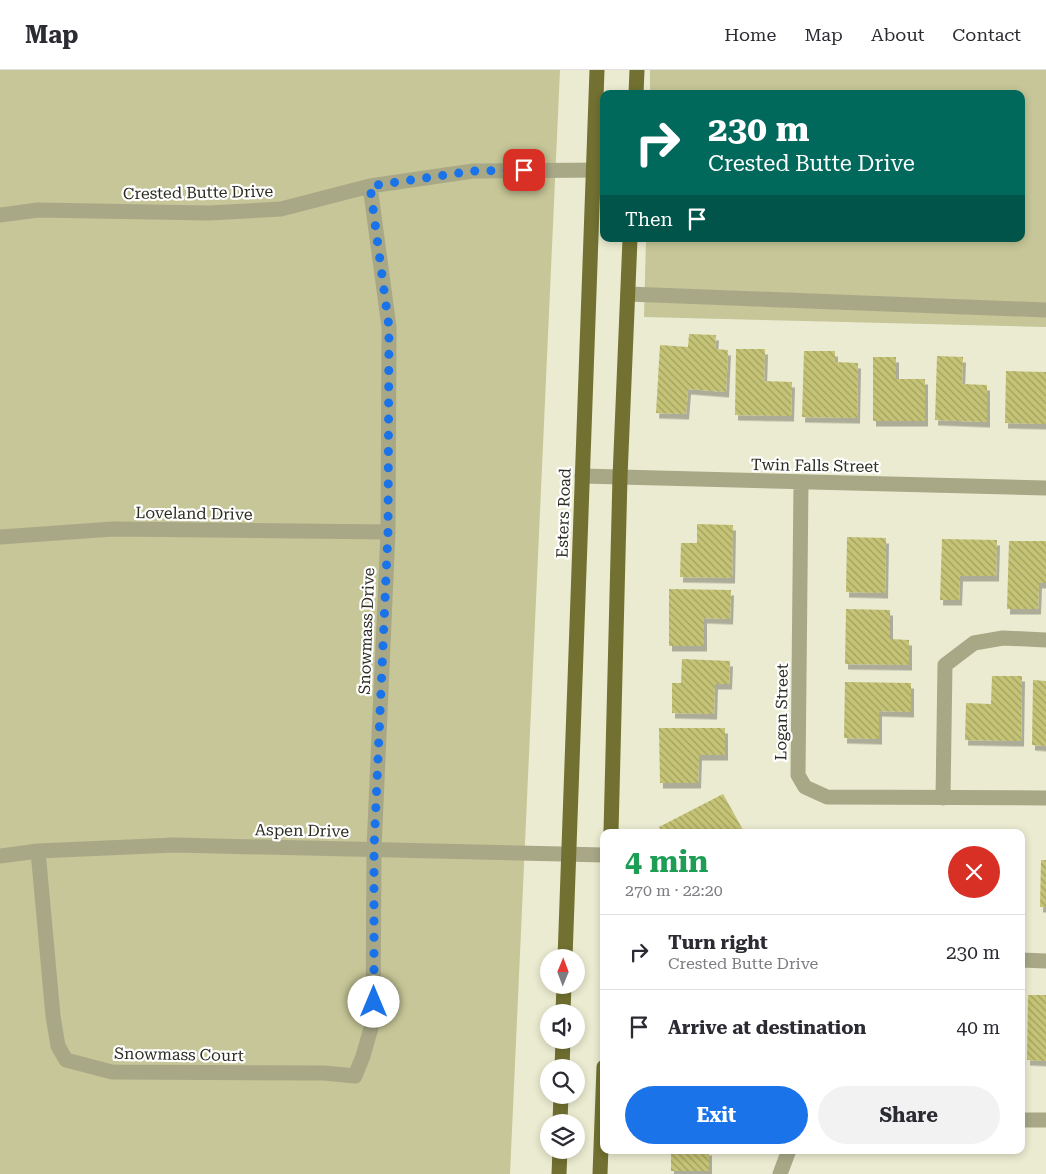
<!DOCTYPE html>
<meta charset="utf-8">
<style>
:root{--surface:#fff;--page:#f2f2f3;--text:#2b2b33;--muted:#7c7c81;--line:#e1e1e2;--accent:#1a73e8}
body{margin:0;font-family:"Roboto Serif",serif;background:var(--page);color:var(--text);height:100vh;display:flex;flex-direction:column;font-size:19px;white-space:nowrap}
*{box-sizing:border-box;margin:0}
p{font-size:16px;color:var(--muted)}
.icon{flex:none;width:28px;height:28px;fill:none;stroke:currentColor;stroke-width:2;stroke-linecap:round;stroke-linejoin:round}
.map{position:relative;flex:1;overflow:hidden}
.drawer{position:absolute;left:600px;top:759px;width:425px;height:325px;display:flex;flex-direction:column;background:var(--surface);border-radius:10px;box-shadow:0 2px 8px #0003}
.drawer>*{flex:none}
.top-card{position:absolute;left:600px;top:20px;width:425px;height:152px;border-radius:10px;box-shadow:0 2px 8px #0003;background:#00695c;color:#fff;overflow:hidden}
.needle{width:32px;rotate:1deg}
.controls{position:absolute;left:540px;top:879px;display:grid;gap:10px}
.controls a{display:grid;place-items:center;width:45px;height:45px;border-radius:50%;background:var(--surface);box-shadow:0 2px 8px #0003;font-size:25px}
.pin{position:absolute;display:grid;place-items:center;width:42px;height:42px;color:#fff;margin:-21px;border-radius:10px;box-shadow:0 2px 8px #0006}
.me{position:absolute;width:55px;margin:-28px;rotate:0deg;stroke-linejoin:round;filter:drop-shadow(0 0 4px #0008)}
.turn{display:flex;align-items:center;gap:18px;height:105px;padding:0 25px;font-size:22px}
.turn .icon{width:65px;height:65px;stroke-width:2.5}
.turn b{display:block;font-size:35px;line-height:42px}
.then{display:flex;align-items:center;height:48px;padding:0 25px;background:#0003;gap:10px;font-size:19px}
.round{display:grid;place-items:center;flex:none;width:52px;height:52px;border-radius:26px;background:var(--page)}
.head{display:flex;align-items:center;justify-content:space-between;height:85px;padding:0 25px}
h1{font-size:30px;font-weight:700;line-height:38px;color:#1e9e55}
.button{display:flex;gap:10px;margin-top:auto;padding:10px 25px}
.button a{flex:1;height:58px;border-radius:30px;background:var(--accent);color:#fff;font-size:20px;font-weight:700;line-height:58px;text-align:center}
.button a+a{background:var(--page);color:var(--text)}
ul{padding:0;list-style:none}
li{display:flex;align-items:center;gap:15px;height:75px;padding:0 25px;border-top:1px solid var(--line)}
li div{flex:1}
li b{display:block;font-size:19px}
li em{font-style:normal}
header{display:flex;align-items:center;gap:30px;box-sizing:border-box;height:70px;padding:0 25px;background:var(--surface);border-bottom:1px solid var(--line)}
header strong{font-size:24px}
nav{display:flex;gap:28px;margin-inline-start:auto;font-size:18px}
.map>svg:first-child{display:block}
</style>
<header>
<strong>Map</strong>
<nav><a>Home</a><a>Map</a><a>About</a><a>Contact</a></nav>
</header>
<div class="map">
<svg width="1046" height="1104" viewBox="0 0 1046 1104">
<defs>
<pattern id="building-back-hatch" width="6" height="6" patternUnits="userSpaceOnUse" patternTransform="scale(1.25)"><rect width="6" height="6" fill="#c5c375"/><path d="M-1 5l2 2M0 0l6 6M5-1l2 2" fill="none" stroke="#a09f60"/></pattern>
<filter id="shadow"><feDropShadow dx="3" dy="5.5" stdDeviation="0" flood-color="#0004"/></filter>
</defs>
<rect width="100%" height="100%" fill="#ebebd1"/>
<path fill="#c6c698" d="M0,0H560L510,1104H0Z
M650,0H1046V257L644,247L646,169H1021V24H650Z"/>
<path fill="url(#building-back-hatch)" filter="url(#shadow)" d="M689,264L716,265L715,279L728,280L726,322L688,319L686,344L656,343L660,275L688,277Z
M736,279H765L764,311L792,312L791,346L735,345Z
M804,281H835V292L858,293L857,348L802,347Z
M937,286L963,287L962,314L987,315V352L935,350Z
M873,287H896V309H925V351H873Z
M1006,301L1046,302V354L1005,353Z
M697,454L733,455L732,508L680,507L681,473H697Z
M847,467L886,468L885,523L846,522Z
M942,469L997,470L996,506H960L959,530H940Z
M1009,471H1046V513H1039L1038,539H1007Z
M669,519L731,520L730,549L704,548V576H669Z
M846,539L890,540V569L909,570V595L845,594Z
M682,589L730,591L729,614H715L714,644L672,643V613H681Z
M992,606H1022L1021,671L965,670L966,633L991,634Z
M1033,610L1046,611V676L1032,675Z
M845,612L911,613V642L879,641V669L844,668Z
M659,658H725V685H699L698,713H660Z
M723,724L744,762H662L659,757Z
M1041,790H1046V837H1040Z
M1028,925H1046V991L1027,990Z
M671,1080H709V1101H671Z"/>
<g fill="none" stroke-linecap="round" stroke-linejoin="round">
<path stroke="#a8a887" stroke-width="15" d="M0,145L38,140L209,143L281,139L370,116L473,101L604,100
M628,224L1046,240
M582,406L1046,418
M801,413L798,705L805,717L827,727L1046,728
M0,467L113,459L388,462
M943,728L945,595L974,573L1003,568L1046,570
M38,781L53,946L58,976L66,990L112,1002L324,1003L355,1006L363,986L373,951L374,779L388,462L389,257L370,116
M0,786L38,781L174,775L604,785
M1021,890L1046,891
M1021,1050H1046
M780,1104L789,1080"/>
<path stroke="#727131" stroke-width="15" d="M636,24L637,0
M611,762L620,407L630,169
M565,888L597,0
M563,942L564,915
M562,998L563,970
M560,1052L561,1025
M559,1104L560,1080
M600,1104L604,997"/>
</g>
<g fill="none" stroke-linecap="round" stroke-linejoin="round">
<path stroke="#1a73e8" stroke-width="9" stroke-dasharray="0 16.2" d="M374,932V779L388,462L389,257L370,116L473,101L524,100"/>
</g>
<g text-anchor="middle" stroke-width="4.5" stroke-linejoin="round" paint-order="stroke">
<g font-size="16" fill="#2c2c22" stroke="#fff">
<text transform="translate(198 122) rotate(-1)" y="6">Crested Butte Drive</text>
<text transform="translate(815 395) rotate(1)" y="6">Twin Falls Street</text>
<text transform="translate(194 443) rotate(1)" y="6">Loveland Drive</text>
<text transform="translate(563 443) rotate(-88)" y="6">Esters Road</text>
<text transform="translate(366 561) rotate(-88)" y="6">Snowmass Drive</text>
<text transform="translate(781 642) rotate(-89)" y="6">Logan Street</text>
<text transform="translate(302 760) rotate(1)" y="6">Aspen Drive</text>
<text transform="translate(179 984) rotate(1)" y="6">Snowmass Court</text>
</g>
</g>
</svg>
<div class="controls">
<a><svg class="needle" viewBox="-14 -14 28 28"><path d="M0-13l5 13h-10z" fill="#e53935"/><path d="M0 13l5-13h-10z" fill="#7c7c81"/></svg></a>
<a><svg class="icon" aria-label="sound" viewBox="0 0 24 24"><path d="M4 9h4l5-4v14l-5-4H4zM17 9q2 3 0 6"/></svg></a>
<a><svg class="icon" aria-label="search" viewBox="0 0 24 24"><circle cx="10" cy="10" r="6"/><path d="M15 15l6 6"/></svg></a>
<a><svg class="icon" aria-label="layers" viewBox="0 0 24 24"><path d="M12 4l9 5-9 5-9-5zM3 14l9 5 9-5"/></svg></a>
</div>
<div class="pin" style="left:524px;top:100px;background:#d93025"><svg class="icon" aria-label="arrive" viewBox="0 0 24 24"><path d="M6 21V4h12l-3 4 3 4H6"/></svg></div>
<svg class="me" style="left:374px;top:932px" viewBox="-20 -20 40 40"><circle r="19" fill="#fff"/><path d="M0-13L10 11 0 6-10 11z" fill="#1a73e8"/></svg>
<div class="top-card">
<div class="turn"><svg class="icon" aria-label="right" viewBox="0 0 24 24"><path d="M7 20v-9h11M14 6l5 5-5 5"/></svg><div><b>230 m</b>Crested Butte Drive</div></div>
<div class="then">Then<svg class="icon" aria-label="arrive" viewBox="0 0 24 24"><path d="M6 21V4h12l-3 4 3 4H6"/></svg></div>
</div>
<section class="drawer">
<div class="head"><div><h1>4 min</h1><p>270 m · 22:20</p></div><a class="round" style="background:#d93025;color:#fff"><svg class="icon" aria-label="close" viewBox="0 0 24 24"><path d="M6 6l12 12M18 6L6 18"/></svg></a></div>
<ul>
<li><svg class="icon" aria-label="right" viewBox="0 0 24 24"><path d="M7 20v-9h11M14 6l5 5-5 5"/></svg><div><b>Turn right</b><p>Crested Butte Drive</p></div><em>230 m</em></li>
<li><svg class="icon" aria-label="arrive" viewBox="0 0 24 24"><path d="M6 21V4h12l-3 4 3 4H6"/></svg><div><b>Arrive at destination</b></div><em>40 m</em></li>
</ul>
<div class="button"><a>Exit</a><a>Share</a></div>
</section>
</div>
